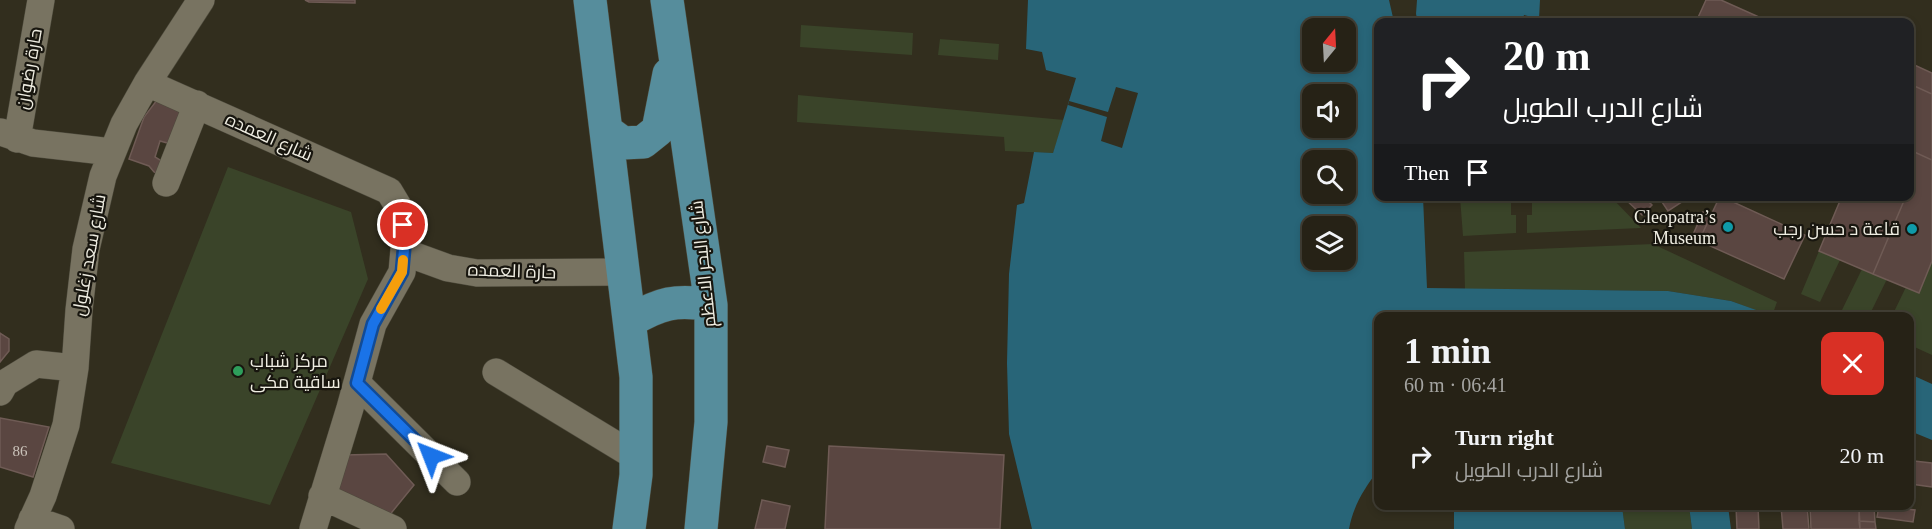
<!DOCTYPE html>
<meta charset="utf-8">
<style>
:root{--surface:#262216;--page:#322f23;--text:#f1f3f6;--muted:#a4a4a1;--line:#423f35}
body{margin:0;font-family:"Times New Roman",Cairo,serif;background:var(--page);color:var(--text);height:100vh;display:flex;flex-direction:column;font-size:22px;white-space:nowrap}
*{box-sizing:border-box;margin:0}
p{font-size:20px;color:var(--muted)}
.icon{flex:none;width:33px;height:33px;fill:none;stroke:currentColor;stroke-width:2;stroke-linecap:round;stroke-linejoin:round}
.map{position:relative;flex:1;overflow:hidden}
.panel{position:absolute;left:1374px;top:312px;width:540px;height:198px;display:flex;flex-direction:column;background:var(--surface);border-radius:12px;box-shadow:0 3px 9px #0003,0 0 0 2px var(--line)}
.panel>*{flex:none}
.banner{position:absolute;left:1374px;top:18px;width:540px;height:183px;border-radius:12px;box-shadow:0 3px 9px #0003,0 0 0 2px var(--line);background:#202124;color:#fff;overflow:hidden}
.needle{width:39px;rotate:18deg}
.fabs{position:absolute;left:1302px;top:18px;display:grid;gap:12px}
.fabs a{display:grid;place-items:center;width:54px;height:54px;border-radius:12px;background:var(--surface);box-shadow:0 3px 9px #0003,0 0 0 2px var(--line);font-size:30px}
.pin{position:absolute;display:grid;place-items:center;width:51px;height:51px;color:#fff;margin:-26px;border:3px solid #fff;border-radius:50%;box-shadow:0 2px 6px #0007}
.me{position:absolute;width:66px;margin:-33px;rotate:315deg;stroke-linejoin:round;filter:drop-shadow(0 0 4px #0008)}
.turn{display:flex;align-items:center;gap:21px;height:126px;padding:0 30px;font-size:27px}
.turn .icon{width:78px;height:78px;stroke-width:2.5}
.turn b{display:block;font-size:42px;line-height:51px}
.then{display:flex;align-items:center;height:57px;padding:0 30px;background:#0003;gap:12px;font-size:22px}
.round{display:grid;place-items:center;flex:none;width:63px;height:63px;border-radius:12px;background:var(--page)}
.overview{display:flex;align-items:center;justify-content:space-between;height:102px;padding:0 30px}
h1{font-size:36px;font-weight:700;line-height:45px}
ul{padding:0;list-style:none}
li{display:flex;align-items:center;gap:18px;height:84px;padding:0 30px}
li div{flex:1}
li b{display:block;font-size:22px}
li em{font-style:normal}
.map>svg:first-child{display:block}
</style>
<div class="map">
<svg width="1932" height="529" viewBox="0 0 1932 529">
<rect width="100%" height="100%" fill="#322e1e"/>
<path fill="#3a4429" d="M801,25L913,33L912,55L800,47Z
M940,39L999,44L998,60L938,55Z
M798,95L1064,120L1053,153L1005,151L1004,137L797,122Z
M228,167L351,212L368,279L270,505L111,463Z
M1460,197H1511V215H1516V233L1463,236Z
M1532,197H1611L1641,228L1527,233V215H1532Z
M1653,244L1777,302L1772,316L1731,301L1668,291L1465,289L1464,252Z
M1819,251L1840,260L1820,302L1801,294Z
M1932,261V355L1910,345V316H1892L1906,287L1919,292Z
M1862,269L1887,279L1869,316H1850L1841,312Z
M1622,506H1689L1692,529H1625Z"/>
<path fill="#286578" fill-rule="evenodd" d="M1028,0H1389L1394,22H1378V196L1423,197L1427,288L1668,291L1731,301L1773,316H1378V471C1364,488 1353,507 1349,529H1032L1009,434L1007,363L1009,274L1017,205L1024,203L1034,152L1053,153L1076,78L1046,70L1042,52L1026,49ZM1312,28H1346V62H1312ZM1312,94H1346V128H1312ZM1312,160H1346V194H1312ZM1312,226H1346V260H1312Z
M1417,0H1540L1539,19L1524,15L1522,22H1418L1416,14Z
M1910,374L1932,384V440L1910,431Z
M1454,506H1622L1625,529H1454Z
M1689,506H1728L1731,529H1692Z"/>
<path fill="#322e1e" d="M1116,87L1138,93L1122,148L1101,141L1107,117L1068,105L1069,101L1108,112Z"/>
<path fill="#5a4641" stroke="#6f5b55" stroke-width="1.5" d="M305,0H355V3L309,2Z
M1706,0H1721L1770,22L1772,18L1782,22H1696Z
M1910,63L1932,73V94L1910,84Z
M1910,84L1932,94V160L1910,150Z
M157,100L189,109L178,146L160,141L155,157L165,163L161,175L154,172L149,166L129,159L144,117Z
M1910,150L1932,160V261L1919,293L1873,274L1906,196H1910V189L1913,180L1910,179Z
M1622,196H1643L1652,205L1642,215Z
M1658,196H1691L1668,211Z
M1720,196L1805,235L1784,279L1699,241Z
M1842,196H1906L1873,274L1819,251Z
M1703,212L1711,215L1699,241L1692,237Z
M0,333L9,339V351L0,362Z
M0,418L49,427L33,477L0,467Z
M767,446L789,450L785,467L763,462Z
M829,446L1004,455L1000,529H825Z
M386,454L414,485L388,517L322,496L345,455Z
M1914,461L1932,463V487L1911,484Z
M762,500L790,506L785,529H755Z
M1736,506H1758L1759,529H1737Z
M1781,506H1807L1809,529H1783Z
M1810,506H1859L1860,529H1811Z
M1859,506H1874L1875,522L1859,521Z
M1879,506L1915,510L1913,522L1877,517Z
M1859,521L1875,522L1876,529H1860Z"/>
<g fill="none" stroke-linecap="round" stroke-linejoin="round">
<defs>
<path id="street" d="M147,83L389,191L401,211L405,238L402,272L373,324L350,408L313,529
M1,132L33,143L112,152
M17,139L41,0
M166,183L197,104
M404,252L448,268L477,273L623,272
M496,372L636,457
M357,383L457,482
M0,392L5,383L36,364L75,368
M322,496L393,529
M32,519L61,529
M28,529L43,496L66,425L75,368L79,310L86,249L103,176L124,124L147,83L201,0"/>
<path id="primary" d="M590,0L636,377V475L629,529
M667,0L711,305V422L701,529
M608,132L623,143L643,142L658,130L669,74
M630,321C660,303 676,299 711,305"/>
</defs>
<use href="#street" stroke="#4d4a3c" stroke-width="28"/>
<use href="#primary" stroke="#4d4a3c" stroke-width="34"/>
<use href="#street" stroke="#787361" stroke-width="27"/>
<use href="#primary" stroke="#568d9c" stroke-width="33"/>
</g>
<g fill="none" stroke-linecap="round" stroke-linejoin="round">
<defs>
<path id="route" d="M403,225L405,238L402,272L373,324L357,383L431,456"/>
</defs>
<use href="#route" stroke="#114b97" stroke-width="15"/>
<use href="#route" stroke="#1a73e8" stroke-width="10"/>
<path stroke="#f59e0b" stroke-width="10" d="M381,309L402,272L403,260"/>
</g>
<g fill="#0f9aa8" stroke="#18160f" stroke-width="2">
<circle cx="1728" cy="227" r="6"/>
<circle cx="1912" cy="229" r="6"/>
</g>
<circle fill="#2e9e5b" stroke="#18160f" stroke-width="2" cx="238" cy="371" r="6"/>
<g text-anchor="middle" stroke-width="4.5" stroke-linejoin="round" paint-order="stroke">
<g font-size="15" fill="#cac3ba">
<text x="20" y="456">86</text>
</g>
<g font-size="18" fill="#efede2" stroke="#18160f">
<text transform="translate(29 69) rotate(-80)" y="6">حارة رضوان</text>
<text transform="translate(269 137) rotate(24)" y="6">شارع العمده</text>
<text transform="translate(89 255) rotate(-80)" y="6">شارع سعد زغلول</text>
<text transform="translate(703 264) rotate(-96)" y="6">شارع البحر الاعظم</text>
<text transform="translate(512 271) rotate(2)" y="6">حارة العمده</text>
</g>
<g font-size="18" fill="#efede2" stroke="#18160f" text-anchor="end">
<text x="1716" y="223">Cleopatra’s<tspan x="1716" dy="21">Museum</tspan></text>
<text x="1900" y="235">قاعة د حسن رجب</text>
<text x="250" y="367" text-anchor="start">مركز شباب<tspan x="250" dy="21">ساقية مكى</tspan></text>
</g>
</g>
</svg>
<div class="fabs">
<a><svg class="needle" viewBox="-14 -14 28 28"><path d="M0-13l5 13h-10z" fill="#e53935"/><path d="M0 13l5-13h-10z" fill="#a4a4a1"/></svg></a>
<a><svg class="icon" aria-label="sound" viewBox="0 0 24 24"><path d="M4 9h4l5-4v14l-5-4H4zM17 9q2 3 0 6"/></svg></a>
<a><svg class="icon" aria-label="search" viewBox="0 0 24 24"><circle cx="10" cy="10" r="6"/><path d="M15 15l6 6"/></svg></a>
<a><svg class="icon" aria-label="layers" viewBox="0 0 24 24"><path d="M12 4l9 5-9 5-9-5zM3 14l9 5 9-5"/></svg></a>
</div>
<div class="pin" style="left:403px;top:225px;background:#d93025"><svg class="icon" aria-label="arrive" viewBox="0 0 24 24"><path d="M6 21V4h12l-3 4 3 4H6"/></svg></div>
<svg class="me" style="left:431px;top:456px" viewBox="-20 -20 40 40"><path d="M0-17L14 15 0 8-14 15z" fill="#1a73e8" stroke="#fff" stroke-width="4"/></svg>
<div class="banner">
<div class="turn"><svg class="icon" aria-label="right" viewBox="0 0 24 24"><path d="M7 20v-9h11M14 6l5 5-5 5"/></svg><div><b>20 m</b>شارع الدرب الطويل</div></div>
<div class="then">Then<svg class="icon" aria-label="arrive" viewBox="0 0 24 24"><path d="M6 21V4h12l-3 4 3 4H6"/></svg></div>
</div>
<section class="panel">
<div class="overview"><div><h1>1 min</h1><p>60 m · 06:41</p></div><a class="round" style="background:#d93025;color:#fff"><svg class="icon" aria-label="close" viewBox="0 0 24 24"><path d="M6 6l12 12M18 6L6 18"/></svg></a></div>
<ul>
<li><svg class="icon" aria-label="right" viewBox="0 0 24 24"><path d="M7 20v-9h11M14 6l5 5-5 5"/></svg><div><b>Turn right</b><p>شارع الدرب الطويل</p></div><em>20 m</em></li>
</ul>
</section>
</div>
